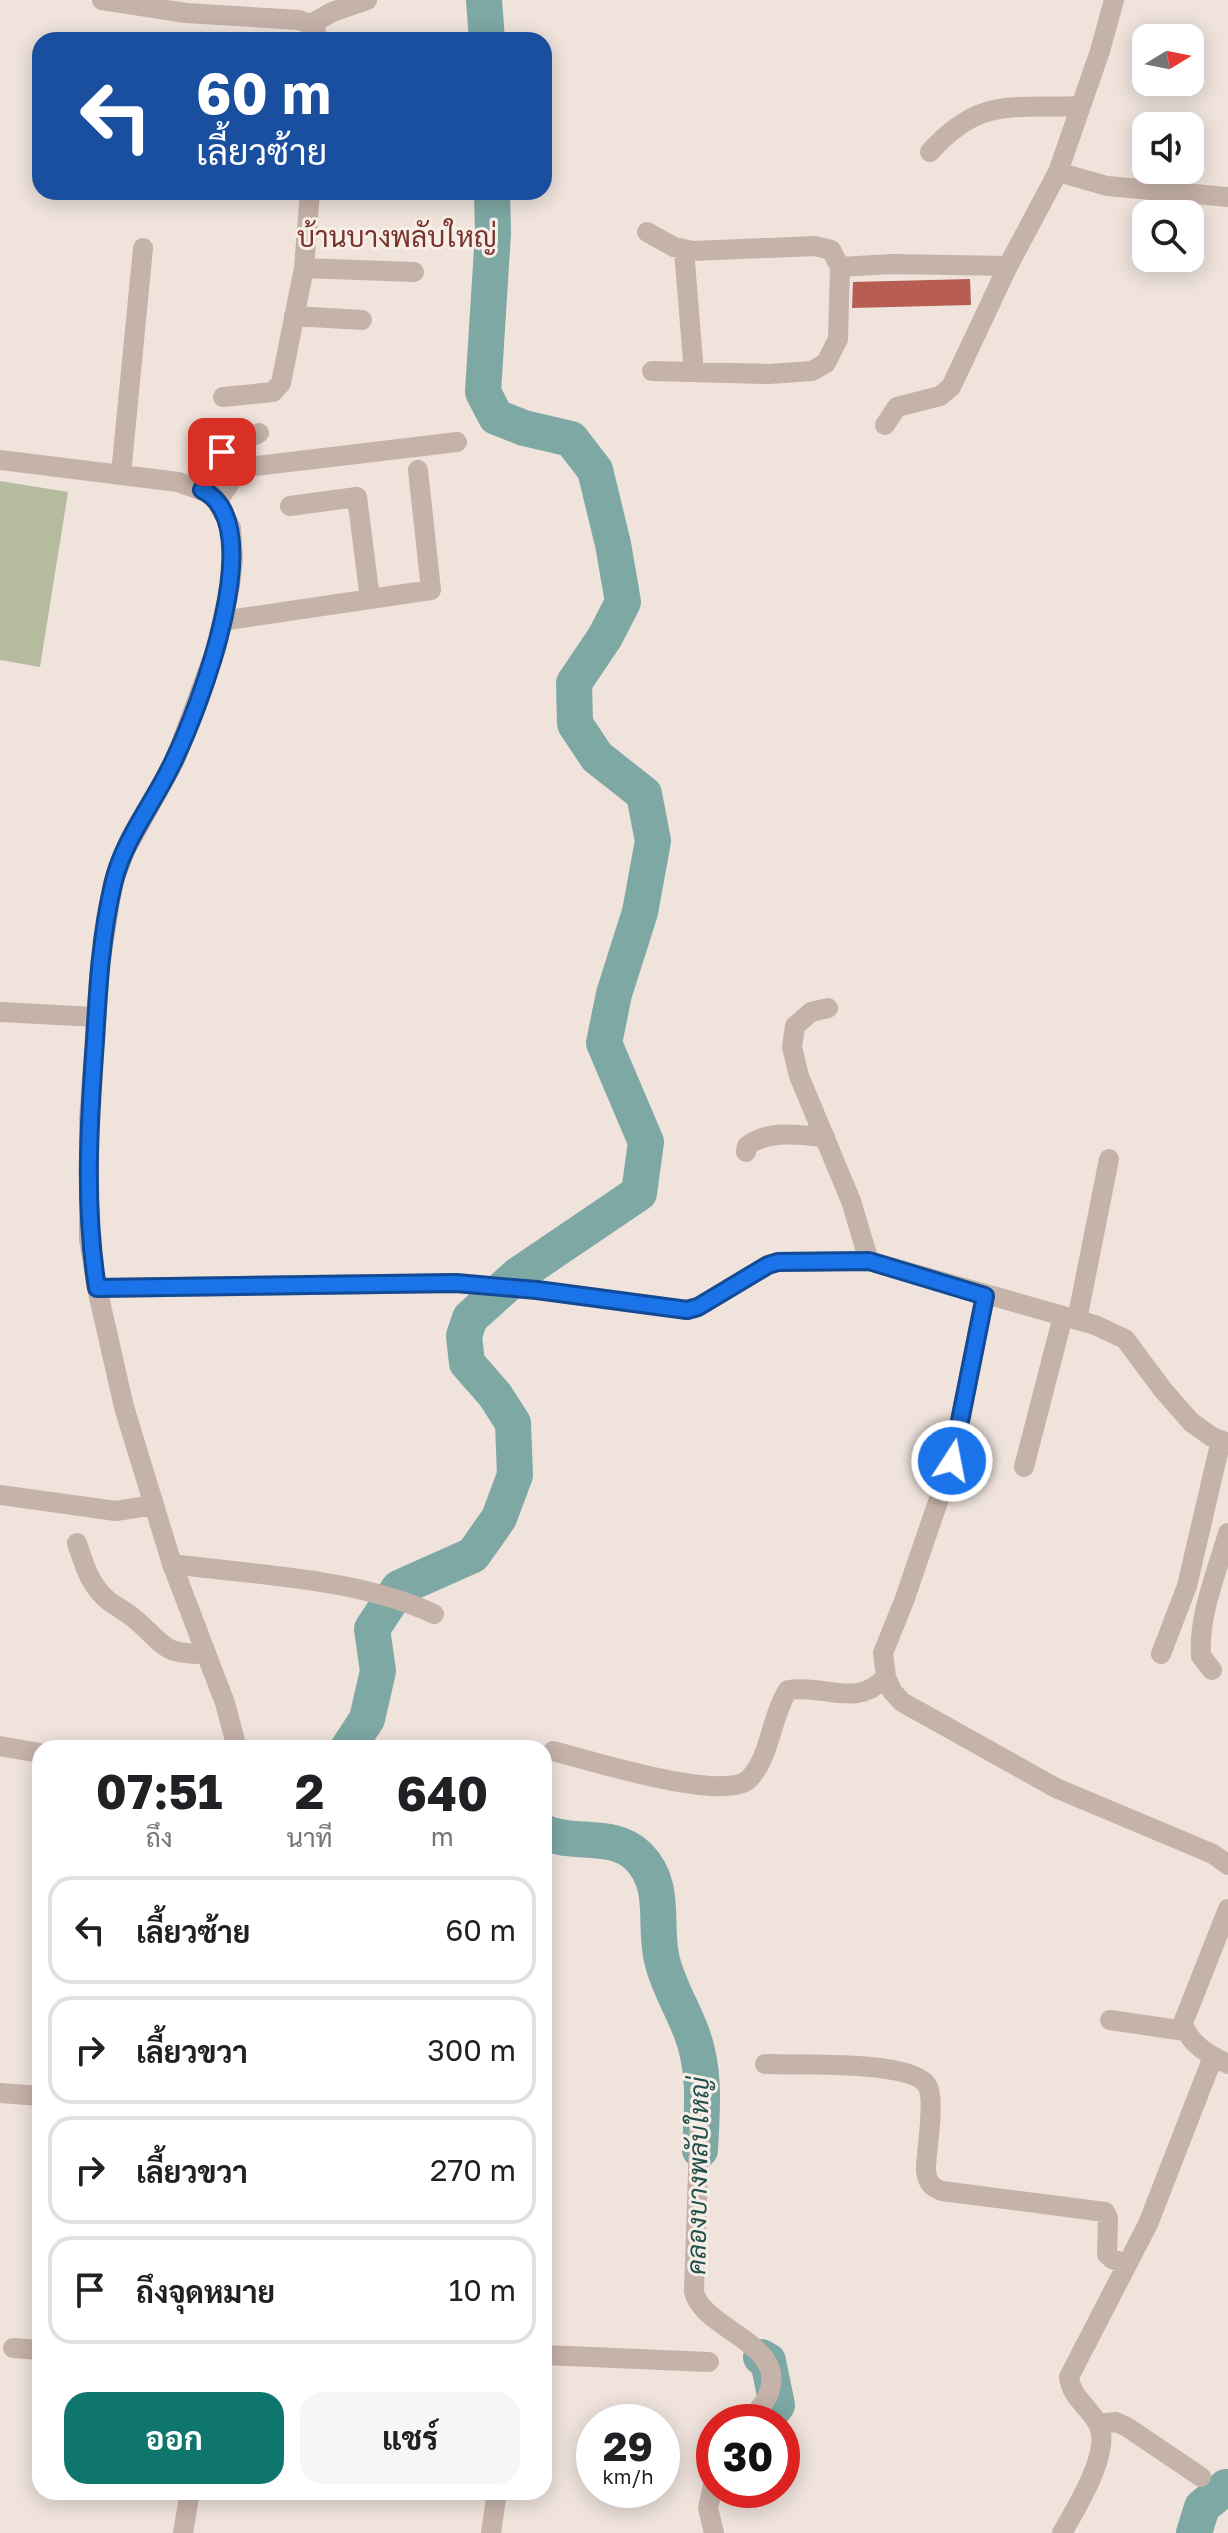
<!DOCTYPE html>
<html lang="th">
<meta charset="utf-8">
<style>
:root{--surface:#fff;--page:#f6f6f6;--text:#202124;--muted:#757577;--line:#e0e0e0;--accent:#0f766e}
body{margin:0;font-family:"Golos Text",Sarabun,sans-serif;background:var(--page);color:var(--text);height:100vh;display:flex;flex-direction:column;font-size:30px;white-space:nowrap}
*{box-sizing:border-box;margin:0}
p{font-size:26px;color:var(--muted)}
.icon{flex:none;width:44px;height:44px;fill:none;stroke:currentColor;stroke-width:2;stroke-linecap:round;stroke-linejoin:round}
.map{position:relative;flex:1;overflow:hidden}
.side{position:absolute;left:32px;top:1740px;width:520px;height:760px;display:flex;flex-direction:column;background:var(--surface);border-radius:24px;box-shadow:0 4px 20px #0003}
.side>*{flex:none}
.banner{position:absolute;left:32px;top:32px;width:520px;height:168px;border-radius:24px;box-shadow:0 4px 20px #0003;background:#1a4fa0;color:#fff;overflow:hidden}
.needle{width:52px;rotate:80deg}
.buttons{position:absolute;left:1132px;top:24px;display:grid;gap:16px}
.buttons a{display:grid;place-items:center;width:72px;height:72px;border-radius:16px;background:var(--surface);box-shadow:0 4px 20px #0003;font-size:40px}
.speed{position:absolute;left:576px;top:2404px;display:flex;gap:16px;font-size:40px;font-weight:700;text-align:center}
.speed>*{display:grid;place-content:center;width:104px;height:104px;border-radius:50%;background:var(--surface);box-shadow:0 4px 20px #0003;line-height:1}
.speed small{font-size:20px;font-weight:400}
.speed .limit{border:12px solid #d22;background:#fff;color:#111}
.pin{position:absolute;display:grid;place-items:center;width:68px;height:68px;color:#fff;margin:-34px;border-radius:16px;box-shadow:0 4px 12px #0006}
.me{position:absolute;width:88px;margin:-44px;rotate:11deg;stroke-linejoin:round;filter:drop-shadow(0 0 6px #0008)}
.turn{display:flex;align-items:center;gap:28px;height:168px;padding:0 32px;font-size:36px}
.turn .icon{width:104px;height:104px;stroke-width:2.5}
.turn b{display:block;font-size:56px;line-height:68px}
.eta{display:flex;justify-content:space-evenly;align-items:center;height:136px;text-align:center}
.eta b{font-size:48px;font-weight:700;line-height:56px}
.primary-button{display:flex;gap:16px;margin-top:auto;padding:16px 32px}
.primary-button a{flex:1;height:92px;border-radius:24px;background:var(--accent);color:#fff;font-size:32px;font-weight:700;line-height:92px;text-align:center}
.primary-button a+a{background:var(--page);color:var(--text)}
ul{padding:0;list-style:none}
li{display:flex;align-items:center;gap:24px;height:108px;margin:0 16px 12px;padding:0 16px;border:4px solid var(--line);border-radius:24px}
li div{flex:1}
li b{display:block;font-size:30px}
li em{font-style:normal}
.map>svg:first-child{display:block}
</style>
<div class="map">
<svg width="1228" height="2533" viewBox="0 0 1228 2533">
<rect width="100%" height="100%" fill="#efe3dc"/>
<path fill="#b5bc9e" d="M0,481L68,492L40,667L0,660Z"/>
<g fill="none" stroke-linecap="round" stroke-linejoin="round">
<path stroke="#7ea8a4" stroke-width="36" d="M484,0L487,40
M348,1748L367,1719L378,1671L372,1629L399,1588L473,1555L499,1518L515,1475L513,1423L495,1395L467,1363L464,1336L470,1318L518,1275L639,1193L646,1142L604,1043L614,994L640,912L653,841L644,794L597,757L575,724L574,683L605,637L623,602L613,544L595,470L571,439L524,428L496,417L483,392L493,233L492,192
M544,1832C572,1846 613,1831 638,1856C668,1886 653,1924 662,1960C668,1986 683,2009 692,2034C706,2072 702,2110 700,2150
M761,2357L768,2361L777,2405L764,2422
M1194,2533L1202,2507L1226,2487L1228,2489"/>
</g>
<path fill="#b75d52" d="M970,279L971,305L852,308L853,282Z"/>
<g fill="none" stroke-linecap="round" stroke-linejoin="round">
<path stroke="#c5b2a9" stroke-width="20" d="M102,0L186,13L299,20C311,24 316,27 318,40
M1114,0L1100,51L1058,172L1107,186L1228,197
M311,24L332,12L367,0
M930,152C980,96 1012,109 1081,106
M647,232L674,247L693,251L815,246L831,250L840,267
M684,250L693,361
M304,268L414,272
M294,316L362,320
M652,371L769,374L812,371L826,363L838,339L840,267L892,264L1008,266
M223,397L273,392L281,383L304,268L310,192
M885,425L897,407L940,396L951,387L1008,266L1058,172
M0,460L178,482L209,493L217,502L231,528L233,558L230,586L216,649L175,760L125,851L113,883L100,965L89,1120V1240L97,1288L124,1407L172,1564L225,1703L237,1748
M121,474L143,248
M202,490L228,446L259,433
M217,502L236,474L248,467L457,442
M290,506L357,497L370,599
M222,621L431,590L418,470
M828,1008L811,1012L795,1026L792,1047L799,1076L851,1201L869,1261
M0,1012L96,1017
M746,1152L747,1146C770,1129 798,1135 825,1137
M97,1288L456,1283L537,1290L687,1310L698,1307L768,1265L778,1262L869,1261L1095,1325L1125,1339L1163,1390L1191,1422L1212,1437L1228,1443
M985,1296L952,1461L904,1601L883,1653L886,1677L892,1691L902,1702L1056,1788L1213,1854L1228,1865
M1077,1320L1109,1159
M1024,1467L1063,1316
M0,1495L116,1511L154,1505
M77,1543C85,1567 90,1586 110,1602C119,1608 128,1613 136,1620C166,1646 162,1654 205,1654
M172,1564C255,1575 358,1578 434,1614
M1161,1654L1187,1586L1221,1440
M1212,1670L1201,1656C1198,1616 1217,1572 1228,1533
M0,1746L40,1753
M553,1751C589,1760 724,1803 749,1779C771,1756 771,1716 788,1690C825,1684 856,1709 886,1677
M1228,1909L1183,2023C1189,2044 1209,2055 1228,2064
M1110,2020L1185,2031
M765,2064C796,2065 911,2060 927,2085C936,2100 926,2151 926,2170C927,2182 931,2187 942,2191L1105,2212L1108,2218L1107,2254L1112,2259L1126,2264
M0,2093L40,2096
M700,2112L694,2291C701,2330 793,2344 767,2397C763,2406 754,2414 748,2422
M13,2348L40,2350
M544,2355L709,2362
M1098,2424L1116,2422L1127,2427L1201,2477
M183,2533L190,2492
M491,2533L497,2492
M714,2533L708,2508L714,2481
M1062,2533C1075,2510 1113,2450 1098,2424C1089,2407 1071,2397 1069,2377L1148,2224L1213,2057"/>
</g>
<g fill="none" stroke-linecap="round" stroke-linejoin="round">
<defs>
<path id="route" d="M222,452L202,490C272,523 198,710 174,760C155,802 123,839 113,885C101,935 98,989 95,1041C89,1123 84,1206 97,1288L456,1283L537,1290L687,1310L698,1307L768,1265L778,1262L869,1261L985,1296L952,1461"/>
</defs>
<use href="#route" stroke="#114b97" stroke-width="20"/>
<use href="#route" stroke="#1a73e8" stroke-width="14"/>
</g>
<g text-anchor="middle" stroke-width="6" stroke-linejoin="round" paint-order="stroke">
<g font-size="26" font-style="italic" fill="#23504d" stroke="#f7eee8">
<text transform="translate(698 2176) rotate(-89)" y="9">คลองบางพลับใหญ่</text>
</g>
<g font-size="28" fill="#78342b" stroke="#f7eee8">
<text x="397" y="247">บ้านบางพลับใหญ่</text>
</g>
</g>
</svg>
<div class="buttons">
<a><svg class="needle" viewBox="-14 -14 28 28"><path d="M0-13l5 13h-10z" fill="#e53935"/><path d="M0 13l5-13h-10z" fill="#757577"/></svg></a>
<a><svg class="icon" aria-label="sound" viewBox="0 0 24 24"><path d="M4 9h4l5-4v14l-5-4H4zM17 9q2 3 0 6"/></svg></a>
<a><svg class="icon" aria-label="search" viewBox="0 0 24 24"><circle cx="10" cy="10" r="6"/><path d="M15 15l6 6"/></svg></a>
</div>
<div class="speed"><div>29<small>km/h</small></div><div class="limit">30</div></div>
<div class="pin" style="left:222px;top:452px;background:#d93025"><svg class="icon" aria-label="arrive" viewBox="0 0 24 24"><path d="M6 21V4h12l-3 4 3 4H6"/></svg></div>
<svg class="me" style="left:952px;top:1461px" viewBox="-20 -20 40 40"><circle r="17" fill="#1a73e8" stroke="#fff" stroke-width="3"/><path d="M0-11L8 9 0 5-8 9z" fill="#fff"/></svg>
<div class="banner">
<div class="turn"><svg class="icon" aria-label="left" viewBox="0 0 24 24"><path d="M17 20v-9H6M10 6l-5 5 5 5"/></svg><div><b>60 m</b>เลี้ยวซ้าย</div></div>
</div>
<section class="side">
<div class="eta">
<div><b>07:51</b><p>ถึง</p></div>
<div><b>2</b><p>นาที</p></div>
<div><b>640</b><p>m</p></div>
</div>
<ul>
<li><svg class="icon" aria-label="left" viewBox="0 0 24 24"><path d="M17 20v-9H6M10 6l-5 5 5 5"/></svg><div><b>เลี้ยวซ้าย</b></div><em>60 m</em></li>
<li><svg class="icon" aria-label="right" viewBox="0 0 24 24"><path d="M7 20v-9h11M14 6l5 5-5 5"/></svg><div><b>เลี้ยวขวา</b></div><em>300 m</em></li>
<li><svg class="icon" aria-label="right" viewBox="0 0 24 24"><path d="M7 20v-9h11M14 6l5 5-5 5"/></svg><div><b>เลี้ยวขวา</b></div><em>270 m</em></li>
<li><svg class="icon" aria-label="arrive" viewBox="0 0 24 24"><path d="M6 21V4h12l-3 4 3 4H6"/></svg><div><b>ถึงจุดหมาย</b></div><em>10 m</em></li>
</ul>
<div class="primary-button"><a>ออก</a><a>แชร์</a></div>
</section>
</div>
